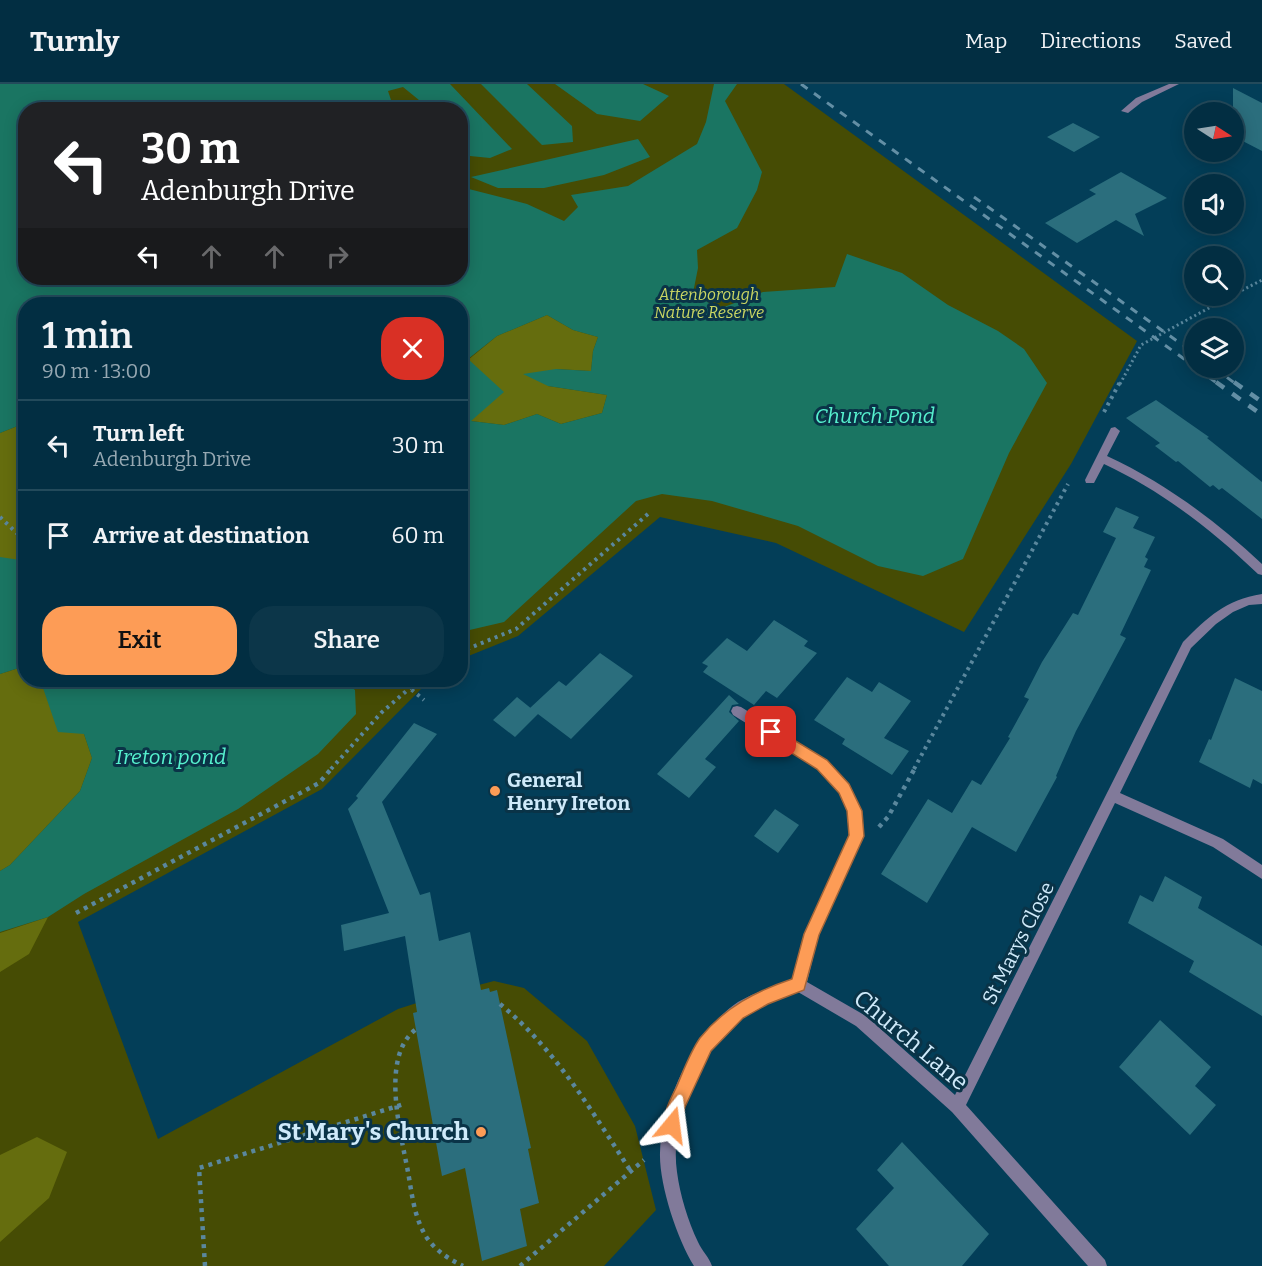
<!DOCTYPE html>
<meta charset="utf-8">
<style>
:root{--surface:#022e42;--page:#0c3649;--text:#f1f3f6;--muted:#96a8b2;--line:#234a5b;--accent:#fd9c56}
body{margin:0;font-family:Bitter,serif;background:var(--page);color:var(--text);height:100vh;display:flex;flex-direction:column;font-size:22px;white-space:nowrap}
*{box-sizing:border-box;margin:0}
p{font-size:20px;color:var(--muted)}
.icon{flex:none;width:33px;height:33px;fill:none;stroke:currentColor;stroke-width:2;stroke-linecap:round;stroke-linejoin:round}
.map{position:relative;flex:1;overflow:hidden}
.sheet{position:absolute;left:18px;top:213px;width:450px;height:390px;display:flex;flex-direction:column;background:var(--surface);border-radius:24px;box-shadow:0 3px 15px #0003,0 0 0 2px var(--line)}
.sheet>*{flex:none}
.banner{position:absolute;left:18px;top:18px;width:450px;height:183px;border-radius:24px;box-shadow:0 3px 15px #0003,0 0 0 2px var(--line);background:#202124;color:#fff;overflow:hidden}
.needle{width:39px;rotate:102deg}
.fabs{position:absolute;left:1184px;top:18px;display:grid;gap:12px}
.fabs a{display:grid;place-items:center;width:60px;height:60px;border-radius:50%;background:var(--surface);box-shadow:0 3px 15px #0003,0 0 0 2px var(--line);font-size:30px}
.pin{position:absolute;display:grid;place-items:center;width:51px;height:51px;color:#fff;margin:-26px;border-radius:12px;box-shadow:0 3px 9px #0006}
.me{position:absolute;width:66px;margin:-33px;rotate:16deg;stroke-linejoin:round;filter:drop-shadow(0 0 4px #0008)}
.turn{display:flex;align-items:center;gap:21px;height:126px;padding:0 24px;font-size:27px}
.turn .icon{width:78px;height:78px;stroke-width:2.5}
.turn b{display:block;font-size:42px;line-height:51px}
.lanes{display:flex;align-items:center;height:57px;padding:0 24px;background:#0003;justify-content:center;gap:30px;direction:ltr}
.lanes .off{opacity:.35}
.round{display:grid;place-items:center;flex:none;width:63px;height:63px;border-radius:24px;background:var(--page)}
.summary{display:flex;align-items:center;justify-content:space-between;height:102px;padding:0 24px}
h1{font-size:36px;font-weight:600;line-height:45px}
.cta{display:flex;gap:12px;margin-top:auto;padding:12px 24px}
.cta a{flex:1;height:69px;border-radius:24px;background:var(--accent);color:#111;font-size:24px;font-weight:600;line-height:69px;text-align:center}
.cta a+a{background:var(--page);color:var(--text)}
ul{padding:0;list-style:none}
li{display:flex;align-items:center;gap:18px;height:90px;padding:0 24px;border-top:2px solid var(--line)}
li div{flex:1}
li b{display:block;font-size:22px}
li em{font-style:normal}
header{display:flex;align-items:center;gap:36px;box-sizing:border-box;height:84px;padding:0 30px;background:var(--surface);border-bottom:2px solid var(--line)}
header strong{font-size:28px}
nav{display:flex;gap:33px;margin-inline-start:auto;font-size:21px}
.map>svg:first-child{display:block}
</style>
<header>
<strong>Turnly</strong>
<nav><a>Map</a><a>Directions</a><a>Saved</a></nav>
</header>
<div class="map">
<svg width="1262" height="1182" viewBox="0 0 1262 1182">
<rect width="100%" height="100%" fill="#033e58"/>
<path fill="#464c04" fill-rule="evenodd" d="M0,0H784L1137,257L1071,380L964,548L776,459L660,433L518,552L461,575L460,220H26V596H430L322,705L78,838L158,1055L398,925L448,909L494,897L524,904L587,957L635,1042L656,1126L604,1182H0ZM26,26H460V194H26Z"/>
<path fill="#656d0e" d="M547,231L573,246L598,253L593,267L591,287L556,285L548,302L607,311L602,329L561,340L537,330L504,341L471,337L468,276L497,252Z
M25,339V496L0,480V349Z
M25,582L26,596H43V604L84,650L92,674L80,707L10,781L0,787V590Z
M48,833L29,870L0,888V849Z
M37,1053L67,1068L49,1114L0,1158V1071Z"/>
<path fill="#1a7562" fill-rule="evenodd" d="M0,0H450L512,65L490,74L470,72L461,61L460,26L430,25L403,3L388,7L394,25L26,26V194H460L461,103L527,120L564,137L578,123L571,111L628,102L697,60L706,38L714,0H737L725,17L762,88L757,106L737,144L697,166L698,184L693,209L719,225L763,208L835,203L847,170L902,189L948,221L998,247L1024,265L1047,299L1009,369L963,475L923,492L878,482L798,442L712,417L662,410L636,417L504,538L461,548L460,220H26L25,339L0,349ZM547,231L573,246L598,253L593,267L591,287L556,285L523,290L548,302L607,311L602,329L561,340L537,330L504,341L471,337L504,308L468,275L497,252Z
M481,0H527L572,42L573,58L542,61Z
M555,0H643L669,12L640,37L597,30Z
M638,55L650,73L604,91L544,104H498L471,93Z
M0,473L20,476L26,491L25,582L0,590Z
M43,596H251L258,599L280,596H342L355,606L356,630L318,670L238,725L84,810L48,833L0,848V787L10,781L80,707L92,674L84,650L58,648L43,604Z"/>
<path fill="#2b6e7d" d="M1233,4L1262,19V67L1233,52Z
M1073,39L1100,53L1074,68L1047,53Z
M1121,88L1167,114L1135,130L1144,152L1116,136L1077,159L1045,139L1096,110L1089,106Z
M1156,316L1209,353L1207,354L1262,398V435L1222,404L1219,406L1213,401L1210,403L1178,377L1176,378L1155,362L1160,359L1126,334Z
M1116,423L1139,433L1133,444L1155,453L1145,473L1148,475L1144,483L1151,486L1120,551L1126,554L1076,647L1056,692L1057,693L1016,768L972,743L927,819L881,790L928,715L952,729L972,696L981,701L1010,654L1008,653L1029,615L1024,613L1042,578L1073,529L1078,531L1116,454L1103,448Z
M774,536L808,557L804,562L817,569L777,614L766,607L754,621L703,588L708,582L702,579L727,554L747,567Z
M600,569L633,592L571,655L530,624L559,597L566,602Z
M847,593L872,608L879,598L911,617L884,654L909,667L892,691L842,660L845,655L814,636Z
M1235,594L1262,607V700L1253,695L1250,704L1199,678L1209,655L1211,656Z
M729,611L739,620L732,621L729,628L739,637L705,675L716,683L689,714L657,690Z
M517,613L538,630L515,653L493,636Z
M414,639L437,650L382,718L420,811L430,808L439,857L470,848L481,906L489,904L490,908L497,906L531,1064L528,1065L539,1119L520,1125L527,1162L482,1177L465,1084L442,1092L413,929L417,928L405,852L344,867L341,841L389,829L348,725L358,714L356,712Z
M775,725L799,741L778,769L754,752Z
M1165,792L1202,813L1198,824L1262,862V932L1189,888L1194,877L1128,839L1140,811L1153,818Z
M1160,936L1211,983L1195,1002L1216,1021L1190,1051L1119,983Z
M902,1058L989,1150L962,1182H889L856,1145L894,1104L877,1086Z"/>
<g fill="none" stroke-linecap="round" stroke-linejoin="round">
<path stroke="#5a879d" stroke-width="3" stroke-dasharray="2 3" stroke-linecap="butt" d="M1233,211L1262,196
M1120,300L1141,261L1231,212"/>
<path stroke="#5a879d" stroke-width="4" stroke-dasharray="3 4.5" stroke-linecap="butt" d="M1104,328L1120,298
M0,433L26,458
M460,568L516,545L648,430
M400,596L424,616
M331,685L381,629L419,596
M914,685L1068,400"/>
<path stroke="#5a879d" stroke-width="4.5" stroke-dasharray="4 5" stroke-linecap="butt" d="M879,743L888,733L915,684
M76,829L319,699L332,684
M500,920C556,966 591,1026 630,1086
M415,946C380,974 401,1050 408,1088C412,1110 414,1134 427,1154C436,1167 449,1175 463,1182
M205,1182L199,1084L404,1020
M520,1182L644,1076"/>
<path fill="#817a9a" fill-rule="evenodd" d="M1169,0H1179L1142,18L1128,29L1121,27L1136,14Z
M1115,343L1120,347L1107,372C1165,399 1215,436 1262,480V491L1258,490C1212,446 1162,407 1104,380L1094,399H1086L1085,396L1111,344Z
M1262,510V520L1249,521L1233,528L1216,540L1191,564L1120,709L1223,755L1262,781V795L1213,763L1115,719L966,1021L1105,1176L1107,1182H1088L952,1028L856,942L798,908C781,914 762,919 747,930C702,961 669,1034 677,1088C680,1111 688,1137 698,1158C702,1167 709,1173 712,1182H694C677,1155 659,1100 660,1069C661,1019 696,946 738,918C755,908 775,902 793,896L805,850L849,752L847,727L839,709L818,684L733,631L731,627L733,623L737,622L741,623L826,676L849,701L861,727L863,752L819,850L807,898L866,932L955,1011L1183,558C1208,533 1225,516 1262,510Z"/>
<path stroke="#638fa5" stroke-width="3" stroke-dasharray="8 8" stroke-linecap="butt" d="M801,0L1194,282
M974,113L1194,269
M1196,284L1218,300
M1214,284L1236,300"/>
<path stroke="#638fa5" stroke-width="4.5" stroke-dasharray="10 10" stroke-linecap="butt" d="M1216,298L1262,331
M1234,298L1262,318"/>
</g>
<path fill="#fd9c56" stroke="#a46538" stroke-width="1.5" d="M771,642L827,676L849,700L862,727L864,752L819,851L804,906L768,920L743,934L711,967L685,1023L678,1048L672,1050L666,1048C660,1034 670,1016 676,1004C683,988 690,968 700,954C725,923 756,907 792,895L804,850L849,751L847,727L839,709L817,685L766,653L764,648L766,644Z"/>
<g fill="#fd9c56" stroke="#0a3347" stroke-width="2">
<circle cx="495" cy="707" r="6"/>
<circle cx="481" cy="1048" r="6"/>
</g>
<g text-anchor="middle" stroke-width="6" stroke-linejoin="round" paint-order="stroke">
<g font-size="16" font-style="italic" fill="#cad663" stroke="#0a3347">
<text x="709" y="216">Attenborough<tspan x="709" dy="18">Nature Reserve</tspan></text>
</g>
<g font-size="20" font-weight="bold" fill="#cfeafa" stroke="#0a3347" text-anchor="start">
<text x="507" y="703">General<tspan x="507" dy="23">Henry Ireton</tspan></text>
</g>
<g font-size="20" fill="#cfeafa" stroke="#0a3347">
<text transform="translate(1018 859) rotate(-63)" y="7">St Marys Close</text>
</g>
<g font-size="21" font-style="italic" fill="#56f1ce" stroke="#0a3347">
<text x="875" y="339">Church Pond</text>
<text x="171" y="680">Ireton pond</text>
</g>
<g font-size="24" fill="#cfeafa" stroke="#0a3347">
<text transform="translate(911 956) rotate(40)" y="8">Church Lane</text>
</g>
<g font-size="24" font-weight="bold" fill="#cfeafa" stroke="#0a3347" text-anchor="end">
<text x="469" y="1056">St Mary's Church</text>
</g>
</g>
</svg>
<div class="fabs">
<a><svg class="needle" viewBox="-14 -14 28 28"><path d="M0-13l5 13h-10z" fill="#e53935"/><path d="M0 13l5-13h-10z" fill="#96a8b2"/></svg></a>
<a><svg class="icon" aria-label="sound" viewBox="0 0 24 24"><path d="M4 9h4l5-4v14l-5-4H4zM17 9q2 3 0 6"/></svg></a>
<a><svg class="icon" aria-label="search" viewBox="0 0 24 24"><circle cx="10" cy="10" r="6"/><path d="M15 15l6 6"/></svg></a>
<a><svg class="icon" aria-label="layers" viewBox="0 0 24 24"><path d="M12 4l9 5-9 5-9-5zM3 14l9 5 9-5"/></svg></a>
</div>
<div class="pin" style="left:771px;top:648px;background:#d93025"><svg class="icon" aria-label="arrive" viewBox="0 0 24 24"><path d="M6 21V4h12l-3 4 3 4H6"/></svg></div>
<svg class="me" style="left:672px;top:1041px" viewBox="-20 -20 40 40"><path d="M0-17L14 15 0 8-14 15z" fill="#fd9c56" stroke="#fff" stroke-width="4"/></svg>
<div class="banner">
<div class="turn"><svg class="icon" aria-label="left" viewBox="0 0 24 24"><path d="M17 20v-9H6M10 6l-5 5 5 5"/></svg><div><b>30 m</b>Adenburgh Drive</div></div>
<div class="lanes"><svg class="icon" aria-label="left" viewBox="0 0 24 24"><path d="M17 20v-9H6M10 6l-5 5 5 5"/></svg><svg class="icon off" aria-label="ahead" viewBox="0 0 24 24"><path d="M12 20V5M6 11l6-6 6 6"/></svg><svg class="icon off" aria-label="ahead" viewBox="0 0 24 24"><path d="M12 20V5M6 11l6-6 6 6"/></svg><svg class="icon off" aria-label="right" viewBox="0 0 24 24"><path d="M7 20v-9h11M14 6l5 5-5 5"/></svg></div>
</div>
<section class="sheet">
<div class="summary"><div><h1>1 min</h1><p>90 m · 13:00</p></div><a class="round" style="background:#d93025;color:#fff"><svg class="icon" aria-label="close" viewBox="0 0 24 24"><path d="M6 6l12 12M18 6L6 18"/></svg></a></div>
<ul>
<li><svg class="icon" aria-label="left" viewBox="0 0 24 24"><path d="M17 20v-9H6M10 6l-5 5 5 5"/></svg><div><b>Turn left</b><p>Adenburgh Drive</p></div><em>30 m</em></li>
<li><svg class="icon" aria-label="arrive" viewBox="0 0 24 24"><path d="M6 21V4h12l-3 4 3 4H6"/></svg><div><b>Arrive at destination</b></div><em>60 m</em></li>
</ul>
<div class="cta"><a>Exit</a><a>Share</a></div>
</section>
</div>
